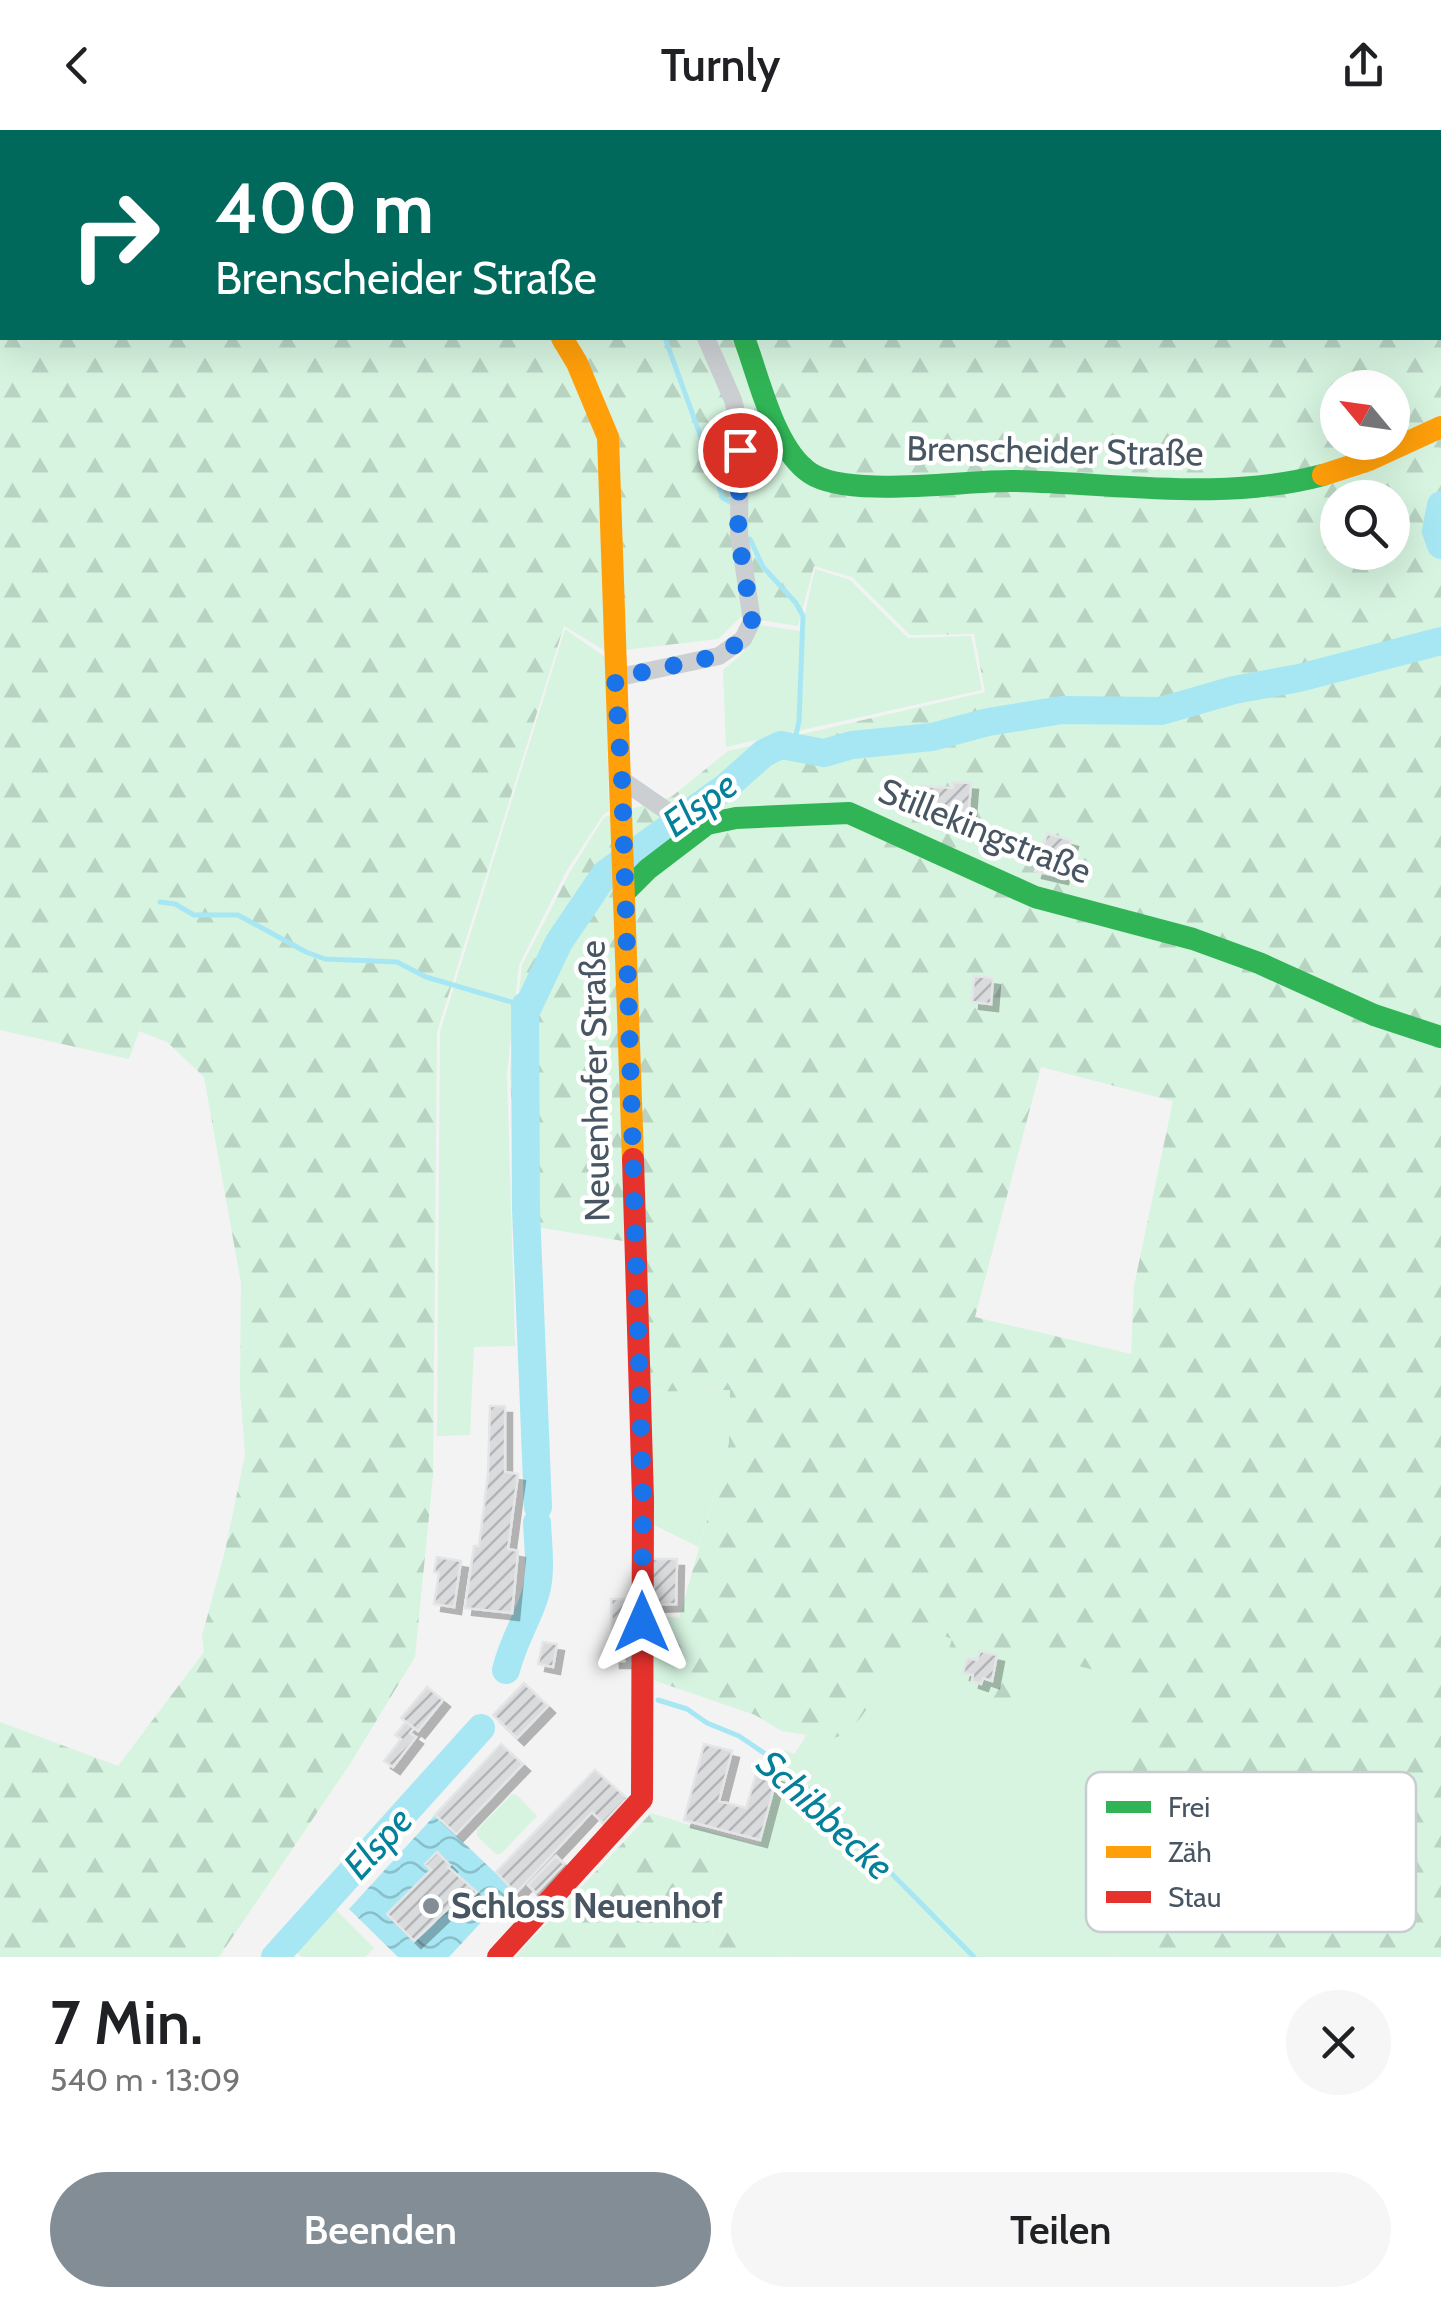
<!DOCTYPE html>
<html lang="de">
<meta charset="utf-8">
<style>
:root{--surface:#fff;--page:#f6f6f6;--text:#202124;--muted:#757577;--accent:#838d95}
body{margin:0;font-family:Cabin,sans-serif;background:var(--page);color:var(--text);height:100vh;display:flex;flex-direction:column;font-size:38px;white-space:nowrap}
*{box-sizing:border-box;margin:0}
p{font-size:32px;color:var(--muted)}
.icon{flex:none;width:55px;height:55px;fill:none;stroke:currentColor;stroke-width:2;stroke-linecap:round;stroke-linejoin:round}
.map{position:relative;height:1827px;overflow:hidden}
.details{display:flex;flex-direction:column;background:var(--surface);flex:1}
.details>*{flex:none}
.banner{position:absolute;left:0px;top:0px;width:1442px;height:210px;box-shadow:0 10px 40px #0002;background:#00695c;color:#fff;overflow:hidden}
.needle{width:65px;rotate:299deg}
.fabs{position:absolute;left:1320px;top:240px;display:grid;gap:20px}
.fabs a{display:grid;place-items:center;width:90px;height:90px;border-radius:50%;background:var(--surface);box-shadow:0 10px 40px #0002;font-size:50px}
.pin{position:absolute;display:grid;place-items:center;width:85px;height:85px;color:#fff;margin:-42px;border:5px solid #fff;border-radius:50%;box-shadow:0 2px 10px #0007}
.me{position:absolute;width:110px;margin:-55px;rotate:0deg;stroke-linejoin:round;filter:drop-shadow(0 0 8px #0008)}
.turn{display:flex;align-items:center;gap:35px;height:210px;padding:0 50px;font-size:45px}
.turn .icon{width:130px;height:130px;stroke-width:2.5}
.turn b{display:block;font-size:70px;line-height:85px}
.round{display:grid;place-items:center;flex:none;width:105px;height:105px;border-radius:52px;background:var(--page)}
.headline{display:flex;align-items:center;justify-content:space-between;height:170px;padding:0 50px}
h1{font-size:60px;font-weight:600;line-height:75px}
.cta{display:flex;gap:20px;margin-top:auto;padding:20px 50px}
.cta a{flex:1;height:115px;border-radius:60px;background:var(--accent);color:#fff;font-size:40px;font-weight:600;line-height:115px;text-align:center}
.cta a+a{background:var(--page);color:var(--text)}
header{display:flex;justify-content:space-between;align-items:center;height:130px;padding:0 50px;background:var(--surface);font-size:45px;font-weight:600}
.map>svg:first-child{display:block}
</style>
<header><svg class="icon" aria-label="back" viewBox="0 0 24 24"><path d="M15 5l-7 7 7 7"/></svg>Turnly<svg class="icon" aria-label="share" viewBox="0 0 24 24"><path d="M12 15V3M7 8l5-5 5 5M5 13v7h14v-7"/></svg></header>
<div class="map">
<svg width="1441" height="1827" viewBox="0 0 1441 1827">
<defs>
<pattern id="forest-firs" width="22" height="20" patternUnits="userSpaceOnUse" patternTransform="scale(2.5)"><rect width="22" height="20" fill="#d6f4e0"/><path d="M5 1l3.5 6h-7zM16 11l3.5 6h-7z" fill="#b9d3c3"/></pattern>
<pattern id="water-waves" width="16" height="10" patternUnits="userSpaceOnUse" patternTransform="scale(2.5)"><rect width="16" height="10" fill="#a7e7f4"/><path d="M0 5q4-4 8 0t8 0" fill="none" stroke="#8abec9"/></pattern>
<pattern id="building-hatch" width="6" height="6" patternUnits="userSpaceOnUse" patternTransform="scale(2.5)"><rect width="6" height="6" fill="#dadbdd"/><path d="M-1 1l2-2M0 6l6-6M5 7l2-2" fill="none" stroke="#b3b4b7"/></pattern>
<filter id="shadow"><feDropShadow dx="7" dy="7" stdDeviation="0" flood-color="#0004"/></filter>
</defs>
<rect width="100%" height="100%" fill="#f3f3f3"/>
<path fill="#d6f4e0" d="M815,439L850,450L908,508L971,506L982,560L726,617L723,540L741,525L759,495L801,501Z
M565,499L605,527L609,681L603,685L567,740L519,835L507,944L515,1216L474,1217L470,1305L437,1306L440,902Z
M1132,1225L1125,1720L1104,1782L1127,1816L1113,1827H789L736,1797L713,1811L706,1700L759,1715L784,1620L794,1624L802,1613C813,1611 832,1610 842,1604C875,1584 881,1536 917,1520L927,1499Z
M730,1260L729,1313L699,1417L652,1394L647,1262Z
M512,1664L517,1665L537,1686L501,1724H496L477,1706V1700Z
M332,1776L374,1818L365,1827H302L293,1819Z"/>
<path fill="url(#forest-firs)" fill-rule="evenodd" d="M0,0H1441V1827H1113L1127,1816L1104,1782L1125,1719L1127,1548L1025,1523L1005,1593L942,1542L952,1509L927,1499L917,1521C881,1536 875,1584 842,1605C832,1610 813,1611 802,1613L806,1605L782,1601L755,1585L650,1549L651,1485L679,1488L729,1313L730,1260L647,1262L642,1114L517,1094L510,942L522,835L570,742L604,687L671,667L728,621L985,562L974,504L910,505L852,447L814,436L798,496L741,487L718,509L607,522L564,496L437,902L433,1346L415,1527L350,1634L219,1827H0V1592L118,1636L204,1522L202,1506L225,1421L245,1325L240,1258L241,1153L204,947L167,912L139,901L129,929L0,900ZM2,2H1440V208H2ZM1338,258H1392V312H1338ZM1338,368H1392V422H1338ZM1041,937L1173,971L1134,1156L1131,1224L975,1187Z
M651,1683L706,1700L713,1811L736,1797L789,1827H515Z"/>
<path fill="url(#water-waves)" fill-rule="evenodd" d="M435,1685L512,1759L449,1827H398L349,1779ZM425,1734L450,1735L448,1738L476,1762L465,1775L458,1769L415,1811L431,1740Z"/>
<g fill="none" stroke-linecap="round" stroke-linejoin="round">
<path stroke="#a7e7f4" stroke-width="5" d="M550,0L552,2
M123,2L124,0
M878,2L879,0
M665,208L723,368L732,373
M750,409L763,437L796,473L803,486L799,591L793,619
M160,772L175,774L194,785H238L306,822L325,829L397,832L426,847L525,876
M658,1570L687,1579L707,1593L739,1606L770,1627L811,1662L974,1827"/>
<path stroke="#a7e7f4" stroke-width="28" d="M1441,375L1436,401L1441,415
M538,1377L526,1079L525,876L528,877L559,812L605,744L727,656L764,623L781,615L824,623L852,615L932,607L988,592L1062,580L1161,581L1234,560L1299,548L1441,511
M506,1540C513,1511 527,1491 535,1465C542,1443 538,1416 537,1393
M275,1827L481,1598"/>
</g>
<path fill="url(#building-hatch)" stroke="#e4e5e6" stroke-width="2.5" filter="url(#shadow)" d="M953,652L971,653L968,690L948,689L949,681L914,678L916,656L953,658Z
M1047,704L1071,710L1061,747L1035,741Z
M974,846L993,848L991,874L972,872Z
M490,1276H505V1342L518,1344L508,1419L518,1421L512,1483L465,1478L474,1416H479L488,1344Z
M437,1427L461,1431L454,1477L434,1474L439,1443L434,1442Z
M651,1429H677L676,1474L651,1475Z
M611,1469H626L628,1524H623L624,1531H613Z
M543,1512L557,1514L553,1537L538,1534Z
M980,1521L997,1525L992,1551L983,1548L981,1554L972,1551L973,1545L963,1543L967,1528L977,1530Z
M524,1553L548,1576L517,1608L493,1585Z
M427,1557L443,1570L418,1601L401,1588Z
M406,1592L414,1598L410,1603L416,1607L393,1637L384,1631L401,1609L395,1605Z
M501,1614L523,1634L456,1704L435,1685Z
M704,1614L732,1621L719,1671L746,1678L757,1641L777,1646L760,1710L684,1690Z
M595,1640L627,1668L603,1693L592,1682L516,1763L496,1742Z
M437,1722L450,1735L448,1737L477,1762L464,1775L458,1769L414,1811L387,1784L431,1740L425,1734Z
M556,1726L564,1734L536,1763L528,1755Z"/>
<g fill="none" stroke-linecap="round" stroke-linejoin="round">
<path stroke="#cccfd2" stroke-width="18" d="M377,0L380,2
M615,548L719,526L743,509L752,491L739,403L740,297L733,270L706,208
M622,650L667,681L707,694"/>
<path stroke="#30b455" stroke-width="22" d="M744,208C759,247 774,319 810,343C849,369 964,350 1013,351C1117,353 1221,372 1323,345
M626,761L648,739L707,694L736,688L849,683L1035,767L1193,809L1259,833L1374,885L1441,907"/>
<path stroke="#ff9f0a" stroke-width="22" d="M562,208L577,233L608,307L633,1029
M1323,345L1369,330L1441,297"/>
<path stroke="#e5322d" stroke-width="22" d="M498,1827L642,1669L643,1369L633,1029"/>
</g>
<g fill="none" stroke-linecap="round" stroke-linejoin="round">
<path stroke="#1a73e8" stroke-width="18" stroke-dasharray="0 32.4" d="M642,1492L643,1369L622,650L615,548L718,526L744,509L752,491L738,404L740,320"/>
</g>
<circle fill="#838d95" stroke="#fff" stroke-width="4" cx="431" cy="1776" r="10"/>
<g text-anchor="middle" stroke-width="9" stroke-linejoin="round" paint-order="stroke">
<g font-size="35" fill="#475662" stroke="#fff">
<text transform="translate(1055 321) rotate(1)" y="12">Brenscheider Straße</text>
<text transform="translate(985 701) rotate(22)" y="12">Stillekingstraße</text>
<text transform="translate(595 951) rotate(-91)" y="12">Neuenhofer Straße</text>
</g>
<g font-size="35" font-weight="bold" fill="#475662" stroke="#fff" text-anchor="start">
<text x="451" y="1788">Schloss Neuenhof</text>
</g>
<g font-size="38" font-style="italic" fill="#03809a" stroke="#fff">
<text transform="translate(700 674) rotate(-36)" y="13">Elspe</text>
<text transform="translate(825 1685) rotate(43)" y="13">Schibbecke</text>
<text transform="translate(378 1713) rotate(-48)" y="13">Elspe</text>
</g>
</g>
<rect x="1086" y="1642" width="330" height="160" rx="15" fill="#fff" stroke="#c8ccd0" stroke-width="2.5"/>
<rect x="1106" y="1671" width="45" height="12" fill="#30b455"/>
<rect x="1106" y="1716" width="45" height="12" fill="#ff9f0a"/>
<rect x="1106" y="1761" width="45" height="12" fill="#e5322d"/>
<g font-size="28" fill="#475662">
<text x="1168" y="1687">Frei</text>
<text x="1168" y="1732">Zäh</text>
<text x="1168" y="1777">Stau</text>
</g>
</svg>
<div class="fabs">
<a><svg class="needle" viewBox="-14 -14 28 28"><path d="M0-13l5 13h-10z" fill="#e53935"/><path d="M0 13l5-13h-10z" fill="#757577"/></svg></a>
<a><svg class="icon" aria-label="search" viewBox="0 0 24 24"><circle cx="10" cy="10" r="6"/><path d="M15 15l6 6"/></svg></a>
</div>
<div class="pin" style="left:740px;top:320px;background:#d93025"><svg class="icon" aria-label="arrive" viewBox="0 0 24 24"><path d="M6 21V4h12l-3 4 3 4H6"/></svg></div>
<svg class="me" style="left:642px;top:1492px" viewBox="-20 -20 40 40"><path d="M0-17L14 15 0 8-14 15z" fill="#1a73e8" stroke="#fff" stroke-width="4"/></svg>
<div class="banner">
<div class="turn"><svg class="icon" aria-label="right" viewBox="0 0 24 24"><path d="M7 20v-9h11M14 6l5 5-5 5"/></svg><div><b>400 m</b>Brenscheider Straße</div></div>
</div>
</div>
<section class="details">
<div class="headline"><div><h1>7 Min.</h1><p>540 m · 13:09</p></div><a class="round"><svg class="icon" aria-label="close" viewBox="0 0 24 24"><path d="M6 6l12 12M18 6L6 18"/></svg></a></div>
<div class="cta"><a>Beenden</a><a>Teilen</a></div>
</section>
